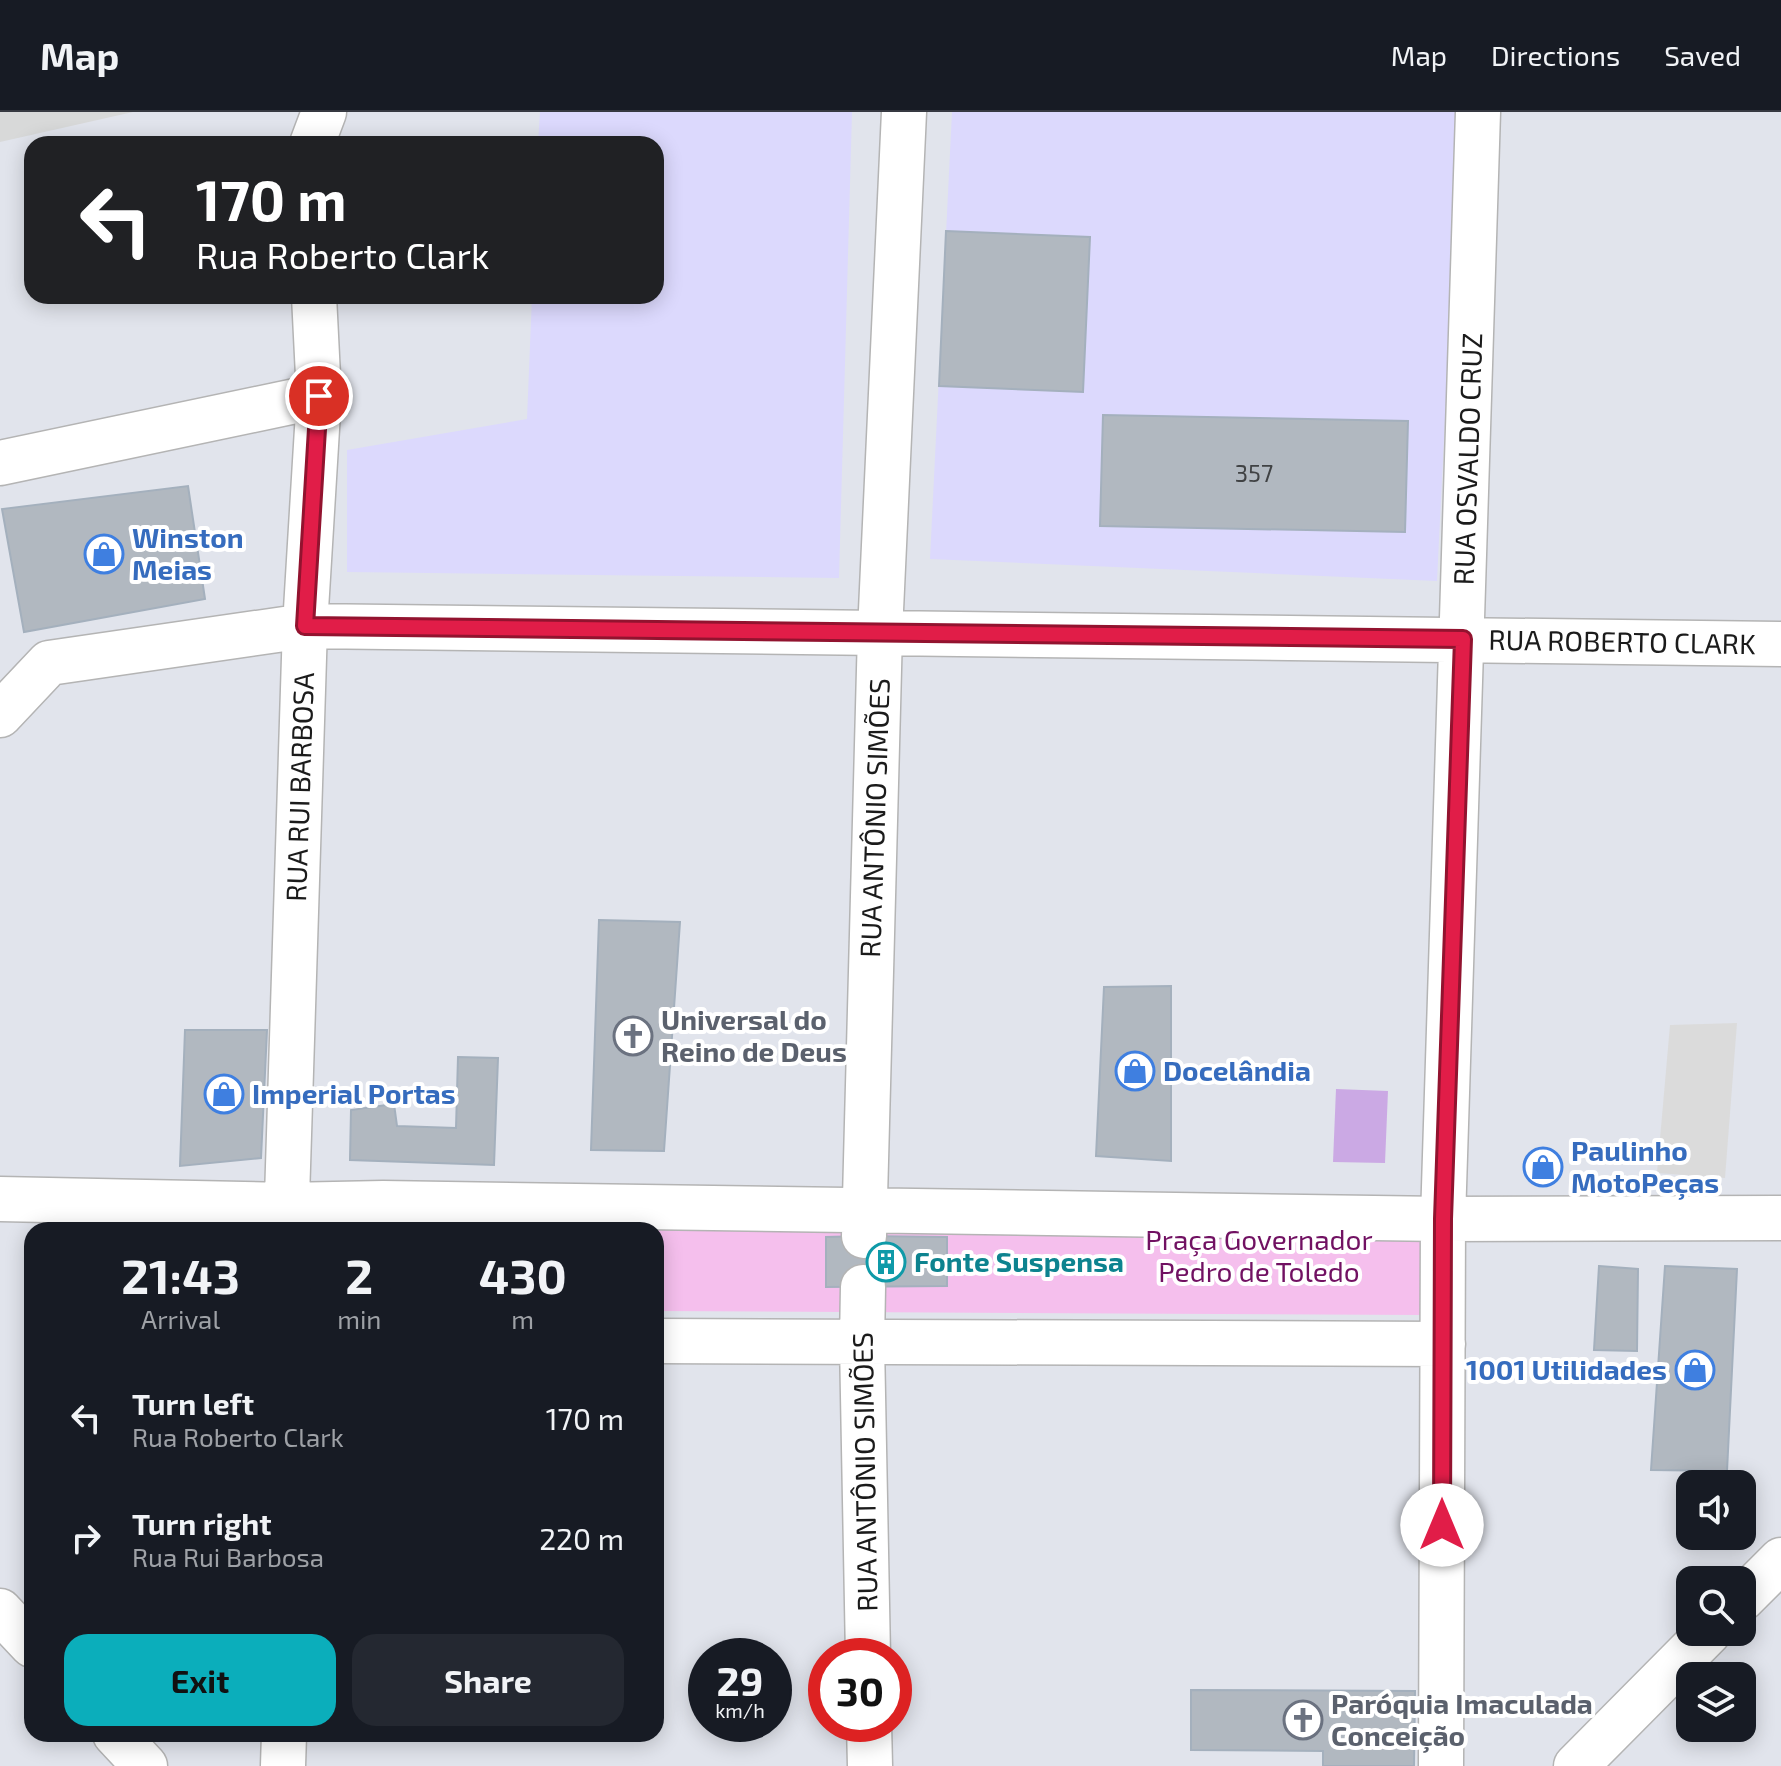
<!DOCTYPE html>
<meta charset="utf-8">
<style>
:root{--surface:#171b24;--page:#242831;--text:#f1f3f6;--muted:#9ea1a6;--line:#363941;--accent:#0baebb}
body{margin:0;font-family:"Exo 2",sans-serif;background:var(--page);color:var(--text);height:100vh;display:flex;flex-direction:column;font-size:30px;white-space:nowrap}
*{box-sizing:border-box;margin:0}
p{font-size:26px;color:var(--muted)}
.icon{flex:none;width:44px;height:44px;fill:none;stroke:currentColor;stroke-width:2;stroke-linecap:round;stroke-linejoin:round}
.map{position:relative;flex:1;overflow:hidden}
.drawer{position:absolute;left:24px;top:1110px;width:640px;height:520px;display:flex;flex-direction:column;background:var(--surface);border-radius:24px;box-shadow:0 4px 20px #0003}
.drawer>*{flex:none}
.guide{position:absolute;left:24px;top:24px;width:640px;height:168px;border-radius:24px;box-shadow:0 4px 20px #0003;background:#202124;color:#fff;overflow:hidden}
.controls{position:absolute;left:1676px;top:1358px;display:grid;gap:16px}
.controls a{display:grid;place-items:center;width:80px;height:80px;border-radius:16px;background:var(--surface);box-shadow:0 4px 20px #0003;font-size:40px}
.speed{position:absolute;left:688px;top:1526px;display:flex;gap:16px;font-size:40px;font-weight:700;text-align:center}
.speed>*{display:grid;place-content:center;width:104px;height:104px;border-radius:50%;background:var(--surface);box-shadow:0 4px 20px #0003;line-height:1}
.speed small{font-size:20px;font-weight:400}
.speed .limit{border:12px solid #d22;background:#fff;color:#111}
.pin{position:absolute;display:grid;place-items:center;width:68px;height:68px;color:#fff;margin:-34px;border:4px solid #fff;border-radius:50%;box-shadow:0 2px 8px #0007}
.me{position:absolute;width:88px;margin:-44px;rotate:0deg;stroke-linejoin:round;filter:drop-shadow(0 0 6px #0008)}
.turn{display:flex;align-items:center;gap:28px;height:168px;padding:0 40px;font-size:36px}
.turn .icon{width:104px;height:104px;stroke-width:2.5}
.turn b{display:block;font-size:56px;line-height:68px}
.eta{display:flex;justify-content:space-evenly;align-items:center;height:136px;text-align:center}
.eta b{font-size:48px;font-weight:700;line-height:56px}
.button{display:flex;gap:16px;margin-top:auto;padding:16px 40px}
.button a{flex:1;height:92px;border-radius:24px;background:var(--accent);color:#111;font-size:32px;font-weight:700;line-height:92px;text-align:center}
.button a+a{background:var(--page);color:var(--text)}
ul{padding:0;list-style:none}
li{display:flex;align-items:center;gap:24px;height:120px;padding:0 40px}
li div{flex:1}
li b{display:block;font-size:30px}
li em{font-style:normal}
header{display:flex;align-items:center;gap:48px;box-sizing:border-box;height:112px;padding:0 40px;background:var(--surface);border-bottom:2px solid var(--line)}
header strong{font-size:38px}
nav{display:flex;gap:44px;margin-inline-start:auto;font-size:28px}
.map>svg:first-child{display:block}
</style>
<header>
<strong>Map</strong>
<nav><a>Map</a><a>Directions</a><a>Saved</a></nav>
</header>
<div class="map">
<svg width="1781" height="1654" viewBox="0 0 1781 1654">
<rect width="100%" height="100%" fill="#e1e4ec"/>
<path fill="#d8d9d9" d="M0,0H133L0,30Z"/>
<path fill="#dcd9fd" d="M540,0H852L839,466L347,460V338L527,307L532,184H656V32H538Z
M952,0H1460L1437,469L930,447Z"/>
<path fill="#cba9e4" d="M1336,977L1388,979L1385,1051L1333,1050Z"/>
<path fill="#f5bfed" d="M324,1081L1425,1087L1424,1203L656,1199V1118H323Z"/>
<path fill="#dbdbdb" d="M1737,911L1725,1066L1657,1061L1670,913Z"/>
<path fill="#b1b8c0" stroke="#a4b0bd" stroke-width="2" d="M946,119L1090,125L1083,280L939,274Z
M1103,303L1408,309L1405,420L1100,414Z
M188,374L205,487L24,520L2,397Z
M599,808L680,810L664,1039L591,1038Z
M1171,874V1049L1096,1044L1104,875Z
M185,918H267L261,1046L180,1054Z
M458,945L498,946L494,1053L350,1048L351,998L394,992L397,1014L456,1016Z
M864,1124L947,1125V1174L826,1175V1125Z
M1599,1154L1638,1157L1637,1239L1594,1238Z
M1665,1154L1737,1157L1727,1359L1651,1358Z
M1191,1578L1415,1579L1414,1654H1323V1639L1191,1638Z"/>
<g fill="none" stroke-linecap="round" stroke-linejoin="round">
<defs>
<path id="minor" d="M312,32L324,0
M0,351L319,284
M0,603L49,551L305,514L1781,532
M0,1087L286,1093L383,1091L1443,1107L1781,1106
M286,1118L305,514L319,284L314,184
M864,1124L880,520L904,0
M863,1175L862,1231L868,1544
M656,1229L1443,1232
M1742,1487L1781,1448
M0,1499L32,1533
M869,1612L870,1654
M115,1622L145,1654
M283,1654L284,1622
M1441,1654L1443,1107L1478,0
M1576,1654L1709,1520"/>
</defs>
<use href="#minor" stroke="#b4b4b4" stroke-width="47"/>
<use href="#minor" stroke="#fff" stroke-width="44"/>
</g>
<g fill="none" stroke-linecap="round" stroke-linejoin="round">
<defs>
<path id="route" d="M319,284L305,514L1463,527L1443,1107L1442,1413"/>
</defs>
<use href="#route" stroke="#92132f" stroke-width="20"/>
<use href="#route" stroke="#e11d48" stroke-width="14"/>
</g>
<defs>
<symbol id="shop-ring" viewBox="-11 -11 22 22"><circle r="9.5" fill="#fff" stroke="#3f7fe0" stroke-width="1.5"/><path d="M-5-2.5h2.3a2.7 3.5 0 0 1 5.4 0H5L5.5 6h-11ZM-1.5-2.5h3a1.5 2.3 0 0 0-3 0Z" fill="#3f7fe0"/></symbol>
<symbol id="church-ring" viewBox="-11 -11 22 22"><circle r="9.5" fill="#fff" stroke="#6b7280" stroke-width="1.5"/><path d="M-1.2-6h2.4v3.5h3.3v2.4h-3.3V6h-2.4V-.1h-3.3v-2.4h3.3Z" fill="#6b7280"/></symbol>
<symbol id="building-ring" viewBox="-11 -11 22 22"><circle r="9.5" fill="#fff" stroke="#0f9aa8" stroke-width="1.5"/><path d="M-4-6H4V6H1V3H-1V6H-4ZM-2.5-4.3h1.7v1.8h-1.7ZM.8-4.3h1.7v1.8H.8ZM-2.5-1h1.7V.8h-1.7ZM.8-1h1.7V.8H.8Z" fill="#0f9aa8"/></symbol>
</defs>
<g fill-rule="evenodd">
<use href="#shop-ring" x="82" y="420" width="44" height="44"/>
<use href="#church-ring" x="611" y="902" width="44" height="44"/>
<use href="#shop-ring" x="1113" y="937" width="44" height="44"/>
<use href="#shop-ring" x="202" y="960" width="44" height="44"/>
<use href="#shop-ring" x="1521" y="1033" width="44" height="44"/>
<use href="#building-ring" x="864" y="1128" width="44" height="44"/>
<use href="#shop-ring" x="1673" y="1236" width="44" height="44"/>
<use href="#church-ring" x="1281" y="1586" width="44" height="44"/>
</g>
<g text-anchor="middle" stroke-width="8" stroke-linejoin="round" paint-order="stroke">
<g font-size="24" fill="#404244">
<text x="1254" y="370">357</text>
</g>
<g font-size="28" fill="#1b1b1b" stroke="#fff">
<text transform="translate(1468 347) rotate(-88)" y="10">RUA OSVALDO CRUZ</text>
<text transform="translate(1622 530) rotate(1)" y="10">RUA ROBERTO CLARK</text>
<text transform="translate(300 675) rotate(-88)" y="10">RUA RUI BARBOSA</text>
<text transform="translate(875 706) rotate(-88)" y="10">RUA ANTÔNIO SIMÕES</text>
<text transform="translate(865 1360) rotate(-91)" y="10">RUA ANTÔNIO SIMÕES</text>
</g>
<g font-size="28" font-weight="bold" fill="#366cbe" stroke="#fff" text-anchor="start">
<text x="132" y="436">Winston<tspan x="132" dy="32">Meias</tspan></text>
<text x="1163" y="969">Docelândia</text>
<text x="252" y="992">Imperial Portas</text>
<text x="1571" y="1049">Paulinho<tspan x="1571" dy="32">MotoPeças</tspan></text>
<text x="1667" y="1268" text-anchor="end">1001 Utilidades</text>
</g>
<g font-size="28" font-weight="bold" fill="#5b616d" stroke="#fff" text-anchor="start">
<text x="661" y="918">Universal do<tspan x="661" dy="32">Reino de Deus</tspan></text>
<text x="1331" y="1602">Paróquia Imaculada<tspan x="1331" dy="32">Conceição</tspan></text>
</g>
<g font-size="28" fill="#711162" stroke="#fff">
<text x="1259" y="1138">Praça Governador<tspan x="1259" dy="32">Pedro de Toledo</tspan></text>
</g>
<g font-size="28" font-weight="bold" fill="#0d838f" stroke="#fff" text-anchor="start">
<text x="914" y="1160">Fonte Suspensa</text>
</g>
</g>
</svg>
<div class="controls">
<a><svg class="icon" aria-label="sound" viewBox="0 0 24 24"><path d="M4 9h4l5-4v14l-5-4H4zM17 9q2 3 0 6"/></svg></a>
<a><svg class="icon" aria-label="search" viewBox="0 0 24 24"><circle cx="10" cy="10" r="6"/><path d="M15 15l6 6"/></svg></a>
<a><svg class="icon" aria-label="layers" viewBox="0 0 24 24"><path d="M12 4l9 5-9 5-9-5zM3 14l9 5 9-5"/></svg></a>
</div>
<div class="speed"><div>29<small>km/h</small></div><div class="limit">30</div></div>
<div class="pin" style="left:319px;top:284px;background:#d93025"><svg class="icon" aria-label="arrive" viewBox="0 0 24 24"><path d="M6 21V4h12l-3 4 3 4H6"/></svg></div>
<svg class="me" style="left:1442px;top:1413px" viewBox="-20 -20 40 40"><circle r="19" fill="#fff"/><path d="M0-13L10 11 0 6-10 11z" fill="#e11d48"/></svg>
<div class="guide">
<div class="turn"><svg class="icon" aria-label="left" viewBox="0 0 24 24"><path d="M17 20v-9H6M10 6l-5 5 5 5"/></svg><div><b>170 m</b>Rua Roberto Clark</div></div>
</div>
<section class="drawer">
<div class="eta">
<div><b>21:43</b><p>Arrival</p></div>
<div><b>2</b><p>min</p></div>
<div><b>430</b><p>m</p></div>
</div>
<ul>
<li><svg class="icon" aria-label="left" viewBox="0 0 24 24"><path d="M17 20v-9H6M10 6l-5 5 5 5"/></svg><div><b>Turn left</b><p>Rua Roberto Clark</p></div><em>170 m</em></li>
<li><svg class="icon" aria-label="right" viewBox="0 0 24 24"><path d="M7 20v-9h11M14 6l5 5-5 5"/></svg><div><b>Turn right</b><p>Rua Rui Barbosa</p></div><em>220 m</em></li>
</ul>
<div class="button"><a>Exit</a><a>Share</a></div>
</section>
</div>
